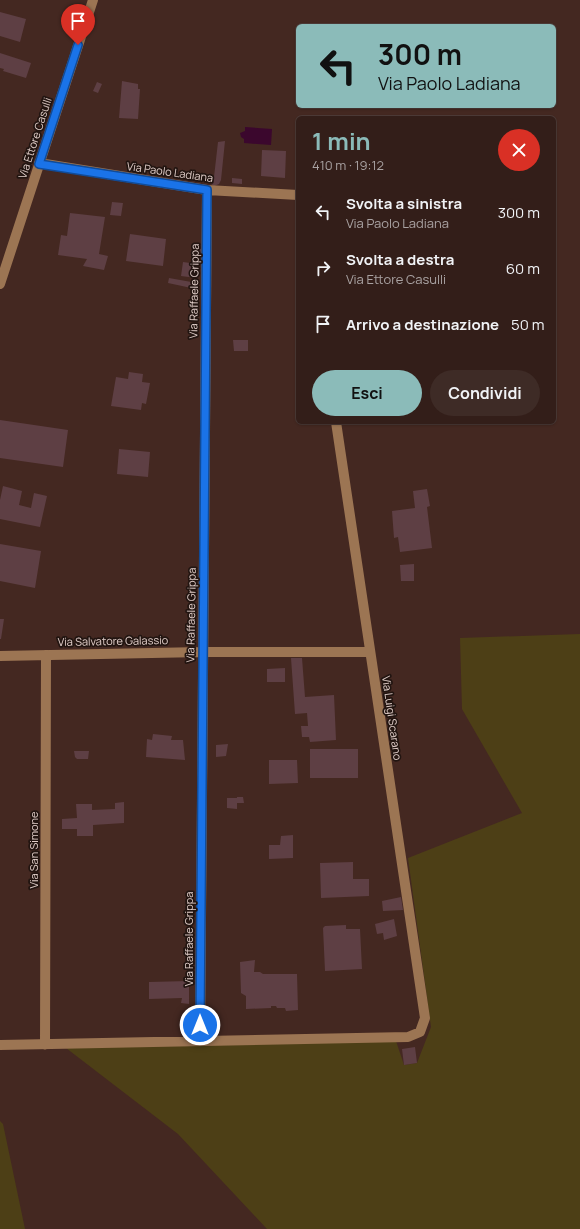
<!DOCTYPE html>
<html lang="it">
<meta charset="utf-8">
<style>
:root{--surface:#331e19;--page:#3e2b26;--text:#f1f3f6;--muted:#a9a2a2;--line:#4e3c38;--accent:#8bbbb9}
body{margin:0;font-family:Manrope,sans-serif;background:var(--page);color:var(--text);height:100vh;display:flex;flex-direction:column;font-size:15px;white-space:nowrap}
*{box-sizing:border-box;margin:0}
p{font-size:13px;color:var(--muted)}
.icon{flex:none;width:22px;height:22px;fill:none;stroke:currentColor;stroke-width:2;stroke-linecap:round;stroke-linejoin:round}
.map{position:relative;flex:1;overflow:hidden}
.panel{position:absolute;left:296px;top:116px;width:260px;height:308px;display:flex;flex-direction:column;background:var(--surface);border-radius:6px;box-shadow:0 1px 3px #0004,0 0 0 1px var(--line)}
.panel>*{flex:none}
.banner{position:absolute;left:296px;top:24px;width:260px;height:84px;border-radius:6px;box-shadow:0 1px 3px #0004,0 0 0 1px var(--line);background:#8bbbb9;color:#111;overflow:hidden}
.pin{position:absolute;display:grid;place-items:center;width:34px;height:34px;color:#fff;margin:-41px -17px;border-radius:50% 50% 50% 0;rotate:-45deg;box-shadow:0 0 4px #0007}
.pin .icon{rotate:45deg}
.me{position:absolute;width:44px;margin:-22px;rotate:0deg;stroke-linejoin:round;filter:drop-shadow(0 0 3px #0008)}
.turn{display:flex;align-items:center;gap:14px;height:84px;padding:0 16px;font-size:18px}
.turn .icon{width:52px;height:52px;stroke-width:2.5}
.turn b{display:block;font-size:28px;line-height:34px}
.round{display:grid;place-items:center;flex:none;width:42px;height:42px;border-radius:21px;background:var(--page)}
.overview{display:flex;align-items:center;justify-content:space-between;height:68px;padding:0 16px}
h1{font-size:24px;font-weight:700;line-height:30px;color:var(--accent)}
.primary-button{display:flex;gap:8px;margin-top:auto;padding:8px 16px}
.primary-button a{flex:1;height:46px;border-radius:24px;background:var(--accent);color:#111;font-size:16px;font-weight:700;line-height:46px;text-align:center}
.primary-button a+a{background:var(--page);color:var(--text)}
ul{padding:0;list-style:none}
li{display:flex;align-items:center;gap:12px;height:56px;padding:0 16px}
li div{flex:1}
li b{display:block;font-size:15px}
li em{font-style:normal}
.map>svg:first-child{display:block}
</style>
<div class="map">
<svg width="580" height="1229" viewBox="0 0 580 1229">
<rect width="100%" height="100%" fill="#442821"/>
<path fill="#4d3f16" d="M580,634V1229H267L178,1134L66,1048L396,1041L404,1065L417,1063L431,1027L408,858L522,813L462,709L460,638Z
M0,1121L3,1124L25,1229H0Z"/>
<path fill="#3b072d" d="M245,127L272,129L271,145L244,143V139L241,137L240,133L245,131Z"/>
<path fill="#5e3f44" d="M0,12L26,19L20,42L0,36Z
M0,53L31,63L26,78L3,71L4,69L0,68Z
M122,81L138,84V89H140L138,119L119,118Z
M97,82L102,84L98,93L93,91Z
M225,141L221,180L219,184L214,186L211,184L214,177L218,142Z
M262,150L286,151L285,178L261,176Z
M232,178L242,179V184L232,183Z
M112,202L123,203L121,216L110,215Z
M70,213L105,217L99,254L108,256L104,270L83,266L87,259L58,255L61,235L67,236Z
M130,234L166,239L163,266L126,261Z
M193,248L201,249L200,256L193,255Z
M183,262L197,264L196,278L181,276Z
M169,278L197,283L196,289L168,283Z
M233,340H248V351H234Z
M129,372L143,374L142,382L150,383L146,404L142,403L141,410L111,406L116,377L128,379Z
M0,420L68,430L63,467L0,458Z
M119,449L150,452L148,477L117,474Z
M3,486L22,491L19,505L31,508L34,493L47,496L40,527L0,519V500Z
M427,489L430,506L427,507L432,548L400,552L398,537L394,538L392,511L415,508L413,491Z
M0,544L41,551L35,588L0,581Z
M414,564V581H401L400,565Z
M0,619H4L1,639H0Z
M291,658H302L305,697L334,695L336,740L310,742L309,737H302L301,726H308L307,713L295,714Z
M285,668V682H267V669Z
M153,734L172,736L171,740H183L185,760L146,757L147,739L152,740Z
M228,744L226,756L216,757V745Z
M310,749H358V778H310Z
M74,751H89L88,759H77L75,757Z
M269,760H297L298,783L269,784Z
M237,797H243L244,803H237V809L227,808V798H237Z
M124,802V823L93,825V836H77V829H62V819L77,818L76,804H92V810L115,809V803Z
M293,835V858L269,859V845H280L281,836Z
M353,862V879H369V896L321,898L320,863Z
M401,897L403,910L383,911L382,901Z
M394,919L397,936L384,940L383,933L377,934L375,924Z
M346,925V929H360L362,969L325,971L323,928L325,926Z
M255,960L254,972H260L263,974H297L298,1010L286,1011L285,1008H277L276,1006H271V1008L246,1009V996L241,993L240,962Z
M189,981V1004L181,1003L182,998L149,999V982Z
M415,1047L417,1063L404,1065L402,1049Z"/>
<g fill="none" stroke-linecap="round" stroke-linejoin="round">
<path stroke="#9c7553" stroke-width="10" d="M39,163L207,190L298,195
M0,284L93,0
M0,656L202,652H370
M200,1041L207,190
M0,1045L408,1037L420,1032L425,1018L336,422
M45,1045L46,655"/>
</g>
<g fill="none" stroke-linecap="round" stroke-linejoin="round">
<defs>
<path id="route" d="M78,45L39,164L207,190L200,1025"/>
</defs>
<use href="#route" stroke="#114b97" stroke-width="10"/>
<use href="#route" stroke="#1a73e8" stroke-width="7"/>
</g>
<g text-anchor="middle" stroke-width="3.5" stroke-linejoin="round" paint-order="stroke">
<g font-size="11" fill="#e0cdc8" stroke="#221511">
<text transform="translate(35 138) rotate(-72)" y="4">Via Ettore Casulli</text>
<text transform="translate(170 172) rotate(8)" y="4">Via Paolo Ladiana</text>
<text transform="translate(194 291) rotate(-89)" y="4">Via Raffaele Grippa</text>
<text transform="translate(191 615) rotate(-89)" y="4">Via Raffaele Grippa</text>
<text transform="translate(113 641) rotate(-1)" y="4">Via Salvatore Galassio</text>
<text transform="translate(392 718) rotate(82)" y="4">Via Luigi Scarano</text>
<text transform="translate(34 850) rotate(-90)" y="4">Via San Simone</text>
<text transform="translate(189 939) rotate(-90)" y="4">Via Raffaele Grippa</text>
</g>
</g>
</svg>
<div class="pin" style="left:78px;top:45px;background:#d93025"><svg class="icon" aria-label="arrive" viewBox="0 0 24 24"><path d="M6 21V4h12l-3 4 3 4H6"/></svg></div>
<svg class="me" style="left:200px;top:1025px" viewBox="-20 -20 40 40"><circle r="17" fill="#1a73e8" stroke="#fff" stroke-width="3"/><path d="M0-11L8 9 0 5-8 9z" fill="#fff"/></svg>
<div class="banner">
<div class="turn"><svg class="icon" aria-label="left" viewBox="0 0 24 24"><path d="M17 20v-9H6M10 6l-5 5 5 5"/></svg><div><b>300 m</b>Via Paolo Ladiana</div></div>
</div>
<section class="panel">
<div class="overview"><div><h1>1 min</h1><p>410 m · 19:12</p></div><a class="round" style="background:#d93025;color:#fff"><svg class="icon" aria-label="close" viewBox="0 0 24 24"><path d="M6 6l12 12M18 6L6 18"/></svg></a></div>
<ul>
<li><svg class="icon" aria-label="left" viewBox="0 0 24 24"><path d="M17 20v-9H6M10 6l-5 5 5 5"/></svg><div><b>Svolta a sinistra</b><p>Via Paolo Ladiana</p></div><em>300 m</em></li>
<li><svg class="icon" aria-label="right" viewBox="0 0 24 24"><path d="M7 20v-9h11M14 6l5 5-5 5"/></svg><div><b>Svolta a destra</b><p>Via Ettore Casulli</p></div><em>60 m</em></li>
<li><svg class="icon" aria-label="arrive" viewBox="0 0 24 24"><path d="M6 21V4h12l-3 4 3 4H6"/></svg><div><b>Arrivo a destinazione</b></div><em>50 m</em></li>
</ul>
<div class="primary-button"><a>Esci</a><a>Condividi</a></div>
</section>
</div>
